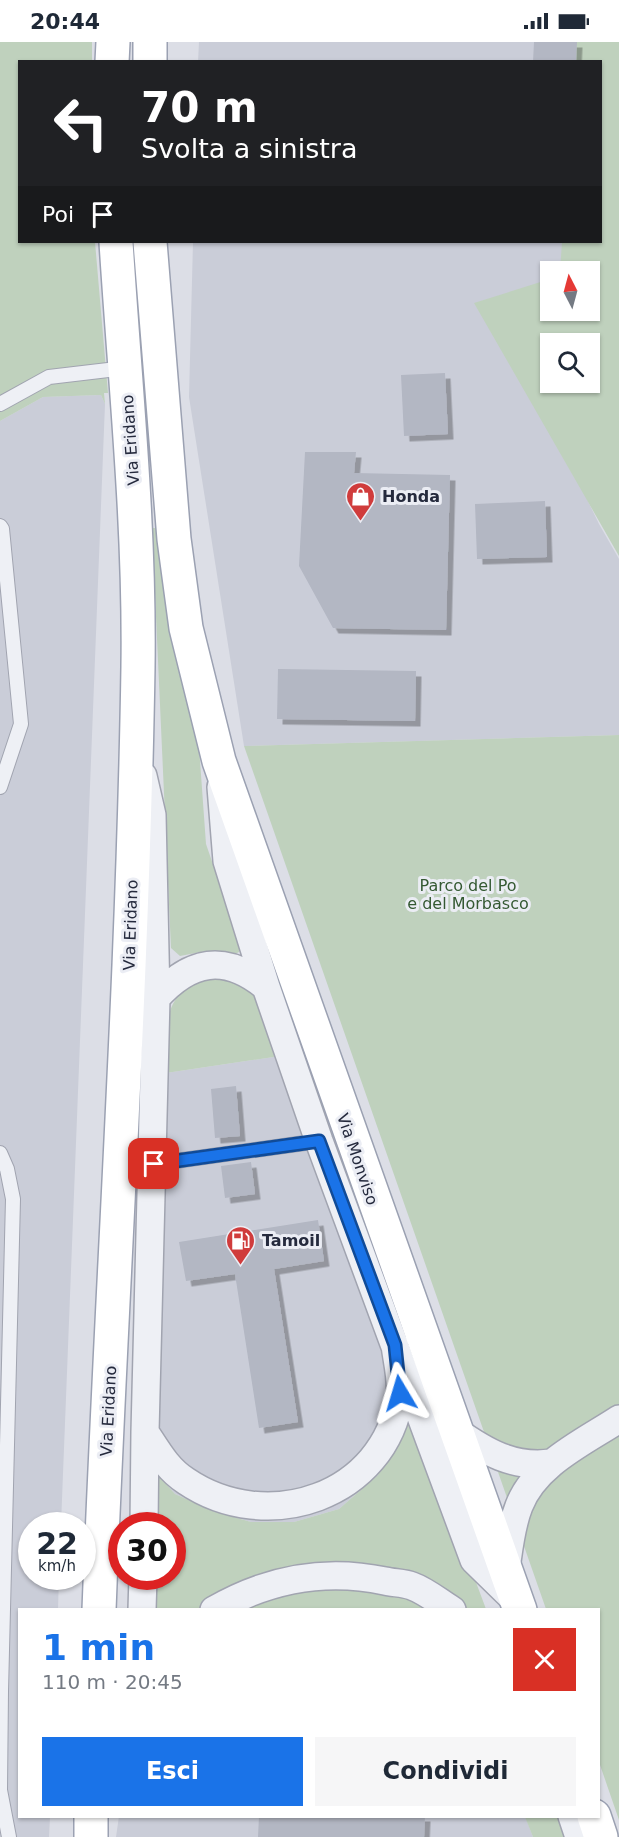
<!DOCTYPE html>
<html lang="it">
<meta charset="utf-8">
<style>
:root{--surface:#fff;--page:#f6f6f7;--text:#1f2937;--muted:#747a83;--accent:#1a73e8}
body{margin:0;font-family:"DejaVu Sans",sans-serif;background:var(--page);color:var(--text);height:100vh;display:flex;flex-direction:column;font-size:22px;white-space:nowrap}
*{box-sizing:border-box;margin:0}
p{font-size:20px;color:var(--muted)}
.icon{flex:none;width:33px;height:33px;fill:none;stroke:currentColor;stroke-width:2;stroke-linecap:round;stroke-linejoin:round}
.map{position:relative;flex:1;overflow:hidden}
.panel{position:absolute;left:18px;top:1566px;width:582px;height:210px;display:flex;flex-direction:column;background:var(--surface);border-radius:0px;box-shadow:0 2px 4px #0004}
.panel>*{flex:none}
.guide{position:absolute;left:18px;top:18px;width:584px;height:183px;border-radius:0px;box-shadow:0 2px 4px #0004;background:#202124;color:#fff;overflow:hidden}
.needle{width:39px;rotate:354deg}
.controls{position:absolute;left:540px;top:219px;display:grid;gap:12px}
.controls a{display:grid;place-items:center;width:60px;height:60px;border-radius:0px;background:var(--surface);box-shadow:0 2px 4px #0004;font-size:30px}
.speed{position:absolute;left:18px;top:1470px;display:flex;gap:12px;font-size:30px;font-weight:700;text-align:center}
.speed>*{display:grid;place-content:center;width:78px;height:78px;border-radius:50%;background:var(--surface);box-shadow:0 2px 4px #0004;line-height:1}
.speed small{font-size:15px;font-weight:400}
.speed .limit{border:9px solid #d22;background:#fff;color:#111}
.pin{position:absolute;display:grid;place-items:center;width:51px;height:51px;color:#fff;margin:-26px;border-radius:12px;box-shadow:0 3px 9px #0006}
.me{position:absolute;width:66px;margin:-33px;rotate:353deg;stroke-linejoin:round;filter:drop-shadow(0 0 4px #0008)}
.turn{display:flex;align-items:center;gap:21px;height:126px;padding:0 24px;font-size:27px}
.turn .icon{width:78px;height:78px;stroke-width:2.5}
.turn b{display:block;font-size:42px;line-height:51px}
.then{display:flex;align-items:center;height:57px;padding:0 24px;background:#0003;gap:12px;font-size:22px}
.round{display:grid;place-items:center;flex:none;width:63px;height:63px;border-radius:0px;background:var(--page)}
.headline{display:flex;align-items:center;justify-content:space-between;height:102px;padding:0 24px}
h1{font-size:36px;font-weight:700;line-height:45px;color:var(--accent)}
.cta{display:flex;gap:12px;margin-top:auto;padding:12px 24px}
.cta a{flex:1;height:69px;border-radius:0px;background:var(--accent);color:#fff;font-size:24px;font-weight:700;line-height:69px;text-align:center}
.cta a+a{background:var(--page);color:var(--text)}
.status{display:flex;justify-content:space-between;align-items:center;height:42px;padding:0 30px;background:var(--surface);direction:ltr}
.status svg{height:16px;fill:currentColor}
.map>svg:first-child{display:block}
</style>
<div class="status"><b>20:44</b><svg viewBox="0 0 49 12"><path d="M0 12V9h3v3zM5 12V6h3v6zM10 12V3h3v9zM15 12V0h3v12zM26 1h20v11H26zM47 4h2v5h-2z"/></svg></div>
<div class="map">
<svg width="619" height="1795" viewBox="0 0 619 1795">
<defs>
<filter id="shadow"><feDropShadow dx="5.5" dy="5.5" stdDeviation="0" flood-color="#0004"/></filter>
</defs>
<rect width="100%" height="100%" fill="#dcdee6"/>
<path fill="#cacdd8" d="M199,0H619V230H550V253L497,271L599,482L619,517V693L244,704L189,355L193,200H600V20H198Z
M101,353L105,362L61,1483L32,1484V1534L59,1535L58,1567L20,1568V1774L50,1775L49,1795H0V379L43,355Z
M280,1014L406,1353L402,1393L378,1433L339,1467L294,1480H251L213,1469L175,1452L150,1424L166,1031Z
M119,1774H525L533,1795H116Z"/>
<path fill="#bfd1bd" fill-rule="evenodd" d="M0,0H92V19L20,20V200H95L108,351H104L105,362L101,353L43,355L0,379Z
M575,0H619V514L474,261L550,237V268H590V230L560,229L562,200H600V20L574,19ZM550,302H590V340H550Z
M152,486H156L199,705L206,802L241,904L239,910L233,913L206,909L180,914L171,906Z
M619,693V1778L599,1720L598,1568L546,1567L244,704Z
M195,937C207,937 221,934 233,937C264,943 271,990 280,1014L166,1031C167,990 159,965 195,937Z
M406,1353L486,1567L139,1568L142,1535L172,1534V1484L145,1483L150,1424L175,1452L213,1469L251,1480H294L339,1467L378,1433L402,1393Z
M525,1775H564L572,1795H533Z"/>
<path fill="#b3b7c3" filter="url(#shadow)" d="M534,0H577L576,20H533Z
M445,331L448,392L404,394L401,333Z
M305,410H356L354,431L450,433L446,588L333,586L299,524Z
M545,459L547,515L477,517L475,462Z
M278,627L416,629L415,679L277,677Z
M236,1044L240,1094L215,1096L211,1047Z
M251,1120L255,1152L225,1156L221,1124Z
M318,1178L324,1219L274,1227L298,1380L259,1386L235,1232L186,1239L179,1200Z
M259,1774H425L424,1795H258Z"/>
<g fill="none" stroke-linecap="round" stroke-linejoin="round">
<defs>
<path id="lane" d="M0,362L49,335L125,326
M0,484L2,487L21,682L0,745
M0,1111L7,1127L13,1157L1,1649L0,1748L9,1795
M154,1122L319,1099"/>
<path id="street" d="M143,734L152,773L156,956
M221,745L227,819L266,945
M395,1303C397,1319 402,1338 400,1354C385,1455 267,1494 186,1439C167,1427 157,1408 145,1390L156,956C190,918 225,911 266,945L319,1099L474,1518L517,1560
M456,1389C486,1410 513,1426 551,1421
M144,1484L145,1390
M506,1527C509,1506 511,1484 519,1464C535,1422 584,1400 619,1377
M142,1568L143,1534
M214,1568C268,1537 324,1526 385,1539C394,1541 404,1541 412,1544C426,1549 439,1560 452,1568
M572,1774L579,1795"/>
<path id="primary" d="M112,20L113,0
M150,20V0
M150,200L174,497L186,586L219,719L520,1568
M99,1568C111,1253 133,940 138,625C140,483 125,341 116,200
M594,1774L601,1795
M91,1795V1774"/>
</defs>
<use href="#lane" stroke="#a1a4b0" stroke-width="16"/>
<use href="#street" stroke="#a1a4b0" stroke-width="30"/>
<use href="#primary" stroke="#9ba1b2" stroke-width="36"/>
<use href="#lane" stroke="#eef0f5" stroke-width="14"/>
<use href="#street" stroke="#eef0f5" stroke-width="27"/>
<use href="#primary" stroke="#fff" stroke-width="33"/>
</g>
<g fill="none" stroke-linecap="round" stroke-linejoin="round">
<defs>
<path id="route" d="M154,1122L319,1099L395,1303L400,1351"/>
</defs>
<use href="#route" stroke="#114b97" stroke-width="15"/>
<use href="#route" stroke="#1a73e8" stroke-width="10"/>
</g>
<defs>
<symbol id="shop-pin" viewBox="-11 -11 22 30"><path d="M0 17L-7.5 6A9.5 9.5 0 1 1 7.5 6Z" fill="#d03c3c" stroke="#ebedf4"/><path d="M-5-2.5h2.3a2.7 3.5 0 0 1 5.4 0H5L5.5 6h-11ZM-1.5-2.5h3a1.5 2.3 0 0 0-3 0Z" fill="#fff"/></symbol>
<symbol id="fuel-pin" viewBox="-11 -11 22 30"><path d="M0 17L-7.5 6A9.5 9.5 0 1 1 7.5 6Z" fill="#d03c3c" stroke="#ebedf4"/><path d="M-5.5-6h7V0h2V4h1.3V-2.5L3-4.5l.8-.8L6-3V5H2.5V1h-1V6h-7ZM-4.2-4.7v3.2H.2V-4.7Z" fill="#fff"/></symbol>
</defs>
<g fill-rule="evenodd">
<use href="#shop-pin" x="344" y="438" width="33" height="45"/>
<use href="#fuel-pin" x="224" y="1182" width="33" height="45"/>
</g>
<g text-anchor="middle" stroke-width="6" stroke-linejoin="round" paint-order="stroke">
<g font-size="16" fill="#252a3d" stroke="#ebedf4">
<text transform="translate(130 398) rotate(-94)" y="6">Via Eridano</text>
<text transform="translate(130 883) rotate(-88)" y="6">Via Eridano</text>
<text transform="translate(358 1117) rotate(71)" y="6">Via Monviso</text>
<text transform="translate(108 1369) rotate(-87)" y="6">Via Eridano</text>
</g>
<g font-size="16" font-weight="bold" fill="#252a3d" stroke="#ebedf4" text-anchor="start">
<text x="382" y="460">Honda</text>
<text x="262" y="1204">Tamoil</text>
</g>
<g font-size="16" fill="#345932" stroke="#ebedf4">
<text x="468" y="849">Parco del Po<tspan x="468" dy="18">e del Morbasco</tspan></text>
</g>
</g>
</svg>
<div class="controls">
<a><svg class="needle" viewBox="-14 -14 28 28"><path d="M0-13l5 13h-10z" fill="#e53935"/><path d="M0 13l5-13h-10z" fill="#747a83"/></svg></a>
<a><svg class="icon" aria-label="search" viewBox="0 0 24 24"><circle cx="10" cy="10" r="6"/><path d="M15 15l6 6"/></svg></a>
</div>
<div class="speed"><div>22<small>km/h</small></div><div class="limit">30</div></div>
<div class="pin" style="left:154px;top:1122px;background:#d93025"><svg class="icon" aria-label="arrive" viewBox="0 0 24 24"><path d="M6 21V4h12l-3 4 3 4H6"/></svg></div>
<svg class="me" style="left:400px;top:1351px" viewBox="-20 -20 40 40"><path d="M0-17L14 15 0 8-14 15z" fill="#1a73e8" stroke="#fff" stroke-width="4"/></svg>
<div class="guide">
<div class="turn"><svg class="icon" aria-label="left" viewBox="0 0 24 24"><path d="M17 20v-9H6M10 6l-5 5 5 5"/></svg><div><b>70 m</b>Svolta a sinistra</div></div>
<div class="then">Poi<svg class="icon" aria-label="arrive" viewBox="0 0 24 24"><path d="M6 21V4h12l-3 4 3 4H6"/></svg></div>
</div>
<section class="panel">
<div class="headline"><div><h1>1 min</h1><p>110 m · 20:45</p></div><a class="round" style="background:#d93025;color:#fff"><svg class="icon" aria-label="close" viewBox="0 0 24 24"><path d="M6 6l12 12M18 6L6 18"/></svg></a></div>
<div class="cta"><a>Esci</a><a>Condividi</a></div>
</section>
</div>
